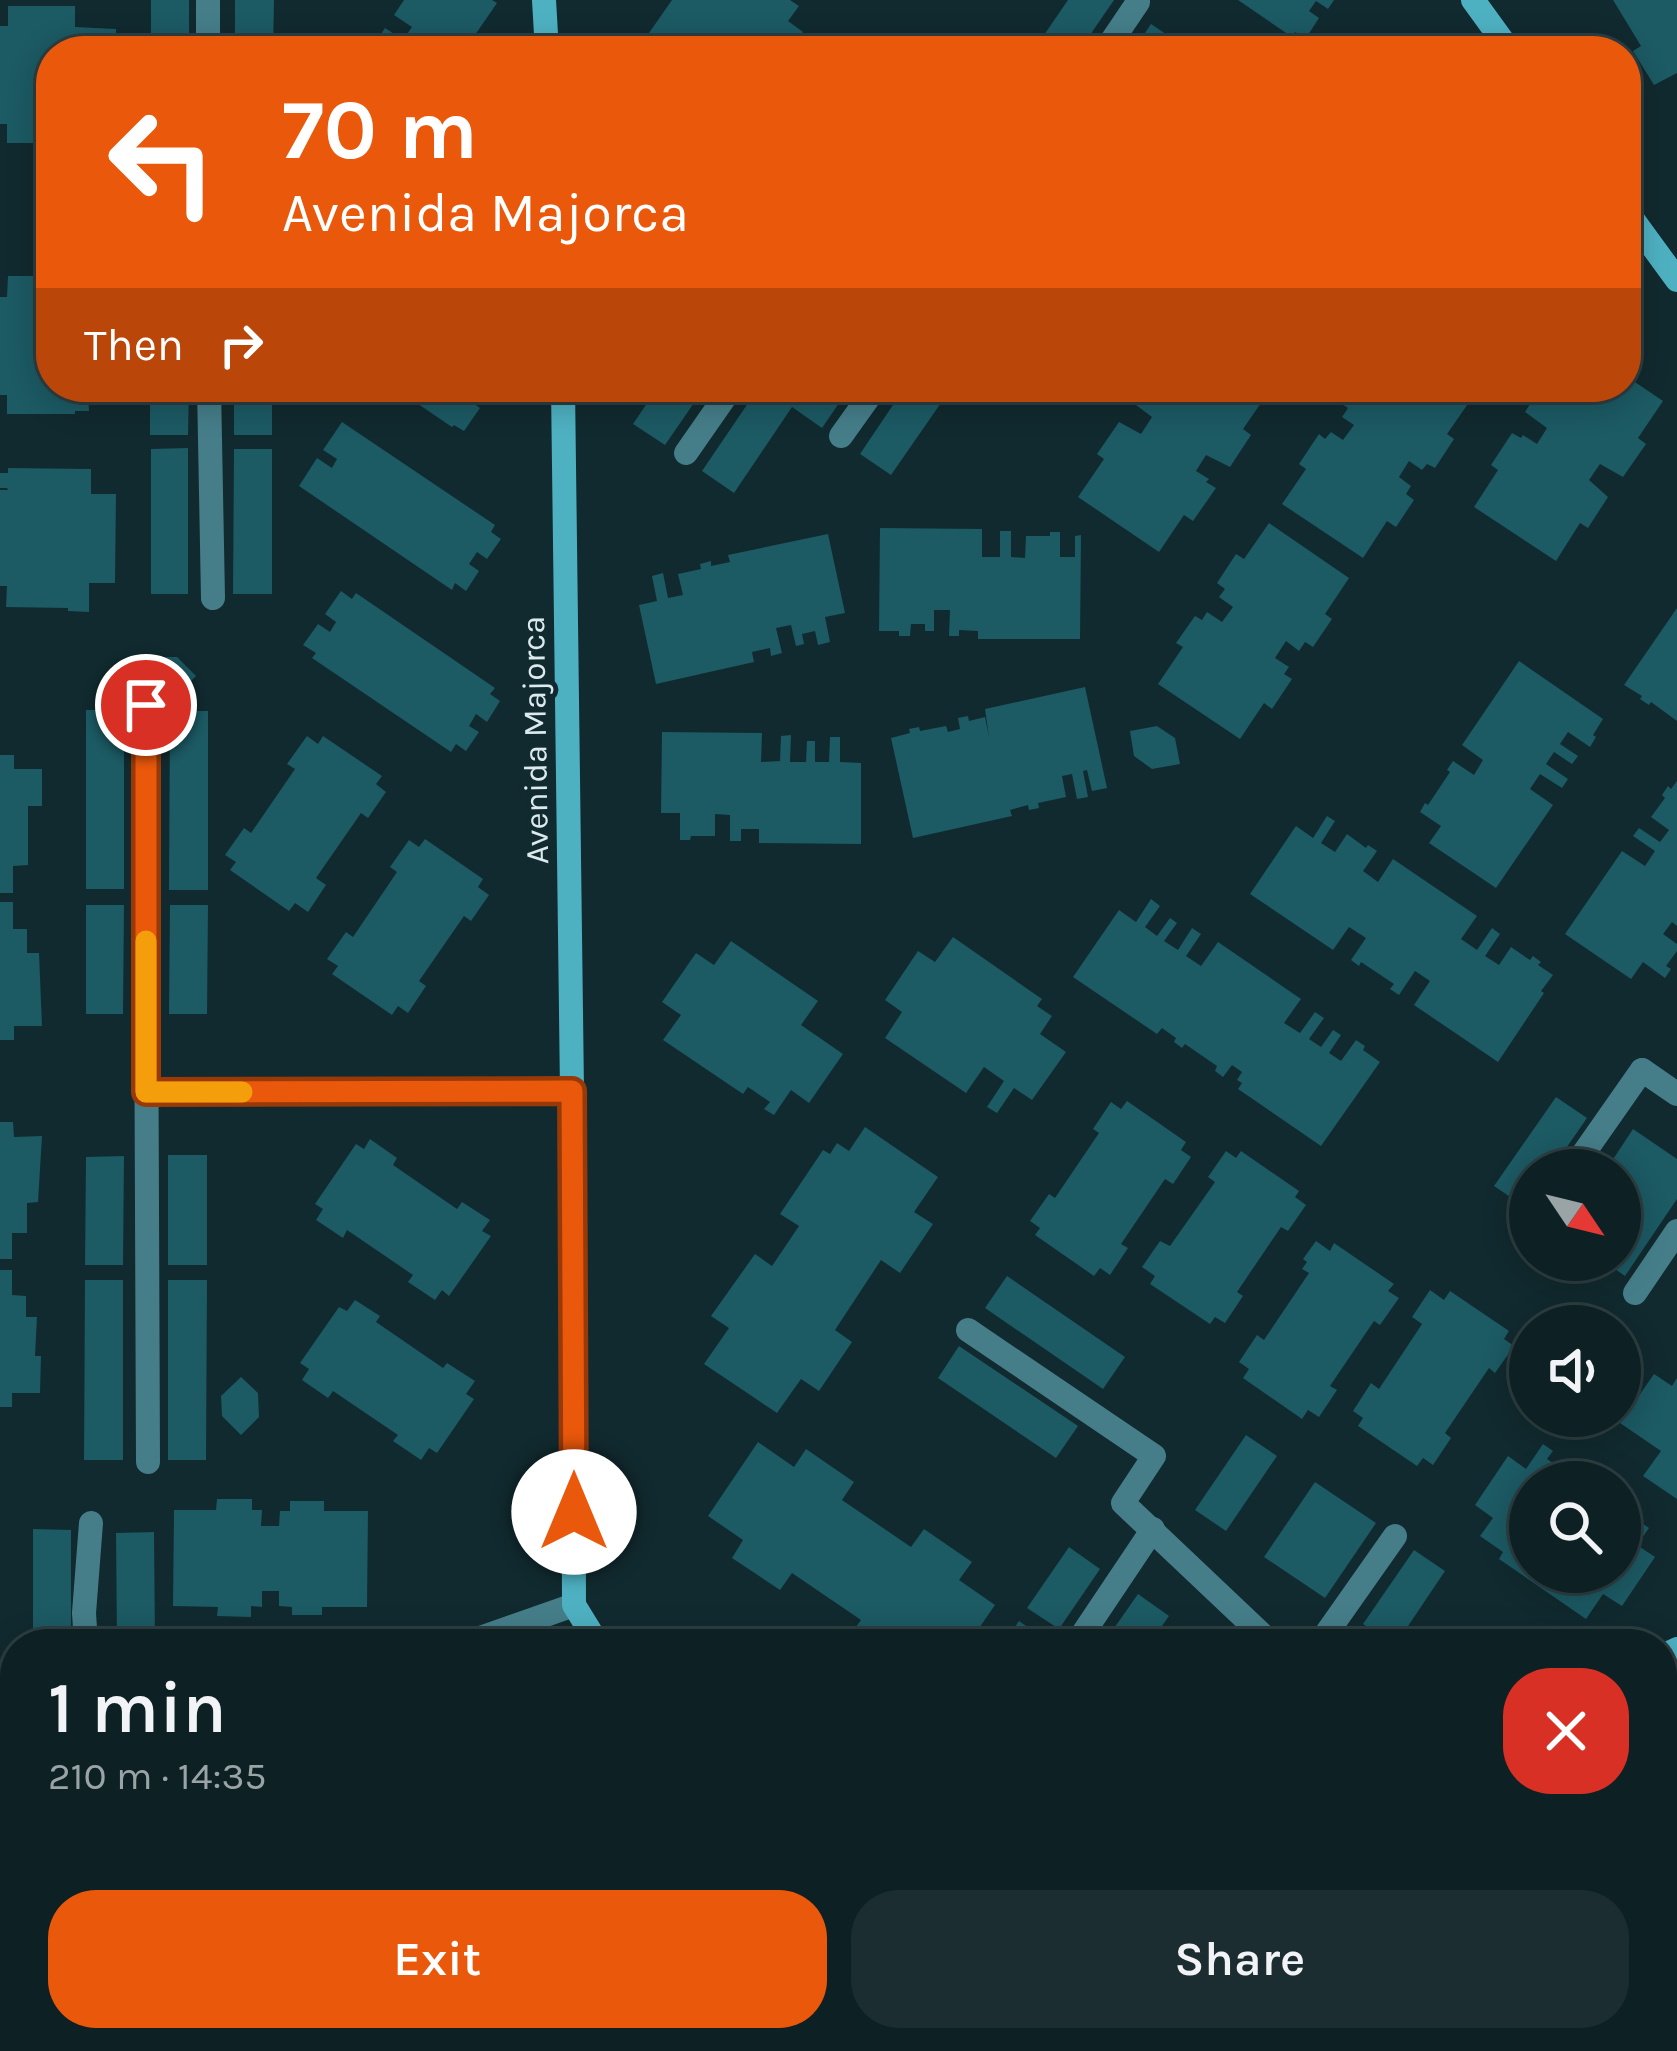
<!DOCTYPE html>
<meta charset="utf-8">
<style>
:root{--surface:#0d2023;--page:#1b2d30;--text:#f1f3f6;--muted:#9aa3a6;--line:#2d3e41;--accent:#ea580c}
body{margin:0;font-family:Karla,sans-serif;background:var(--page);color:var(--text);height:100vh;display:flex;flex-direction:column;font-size:45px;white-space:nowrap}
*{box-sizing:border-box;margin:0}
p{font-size:39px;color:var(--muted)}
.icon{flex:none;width:66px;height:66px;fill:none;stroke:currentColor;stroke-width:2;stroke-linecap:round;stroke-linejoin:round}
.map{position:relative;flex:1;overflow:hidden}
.panel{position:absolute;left:0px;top:1629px;width:1677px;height:423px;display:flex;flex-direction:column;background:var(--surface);border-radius:48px 48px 0 0;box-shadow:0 6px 30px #0003,0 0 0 3px var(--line)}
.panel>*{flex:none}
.guide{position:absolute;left:36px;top:36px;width:1605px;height:366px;border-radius:48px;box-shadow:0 6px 30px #0003,0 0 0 3px var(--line);background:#ea580c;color:#fff;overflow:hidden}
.needle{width:78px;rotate:125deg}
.tools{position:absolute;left:1509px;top:1149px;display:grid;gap:24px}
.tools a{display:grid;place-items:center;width:132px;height:132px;border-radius:50%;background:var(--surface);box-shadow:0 6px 30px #0003,0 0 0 3px var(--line);font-size:60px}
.pin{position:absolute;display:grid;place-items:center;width:102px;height:102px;color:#fff;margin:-51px;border:6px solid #fff;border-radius:50%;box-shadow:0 3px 12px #0007}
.me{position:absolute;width:132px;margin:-66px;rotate:0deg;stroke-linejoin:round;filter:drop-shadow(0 0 9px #0008)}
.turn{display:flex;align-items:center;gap:42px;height:252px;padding:0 48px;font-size:54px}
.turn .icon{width:156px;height:156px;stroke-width:2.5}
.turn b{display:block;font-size:84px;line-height:102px}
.then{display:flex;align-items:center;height:114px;padding:0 48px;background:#0003;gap:24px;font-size:45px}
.round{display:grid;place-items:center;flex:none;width:126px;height:126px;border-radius:48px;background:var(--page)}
.overview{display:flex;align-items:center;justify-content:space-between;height:204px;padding:0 48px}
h1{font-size:72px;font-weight:600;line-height:90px}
.action{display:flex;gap:24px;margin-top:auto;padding:24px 48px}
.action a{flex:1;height:138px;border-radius:48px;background:var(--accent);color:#fff;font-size:48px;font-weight:600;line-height:138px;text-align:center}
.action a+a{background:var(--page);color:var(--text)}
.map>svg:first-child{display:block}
</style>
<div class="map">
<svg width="1677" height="2051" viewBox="0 0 1677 2051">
<rect width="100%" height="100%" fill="#112a2f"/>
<path fill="#1c5a64" d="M151,0H189V51H151Z
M235,0H274L273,51H235Z
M404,0H492L497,3L464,51H370L385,28L403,40L412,27L394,15Z
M672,0H790L799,6L788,21L803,32L801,34L827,51H654L642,43Z
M1068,0H1114L1079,51H1033Z
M1238,0H1334L1328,9L1316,1L1309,11L1319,18L1306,38L1295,32L1292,37Z
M1613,0H1677V73L1654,85L1633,51L1641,46Z
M8,6H75V27L116,29V51H51V143H7V124H0V26H8Z
M1151,24L1191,51H1133Z
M8,276H51V387H92L91,394H88L89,411H75V414H7V395H0V297H7Z
M1626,376L1663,401L1638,438L1646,444L1623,477L1600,464L1589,480L1608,497L1588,528L1580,523L1556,561L1474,507L1498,470L1491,465L1512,433L1521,438L1523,435L1537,444L1547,428L1525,412L1541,387H1626Z
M150,387H189L188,435H150Z
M234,387H272V435H234Z
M393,387H493L487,397L477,390L470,401L480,408L464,431L454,425L452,427Z
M658,387H705L665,445L633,424Z
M759,387H850L822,428L792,407L734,493L702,471Z
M905,387H952L891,475L860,454Z
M1143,387H1272L1243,429L1251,435L1230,467L1206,455L1196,471L1209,479L1206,482L1216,488L1193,521L1184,515L1159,552L1078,497L1104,459L1097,454L1119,422L1141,434L1152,417L1132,402Z
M1350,387H1456L1472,398L1447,434L1454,439L1435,468L1427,464L1422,470L1409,461L1399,477L1411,486L1406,494L1414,500L1396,527L1387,521L1363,558L1282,504L1306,469L1299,464L1319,434L1325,439L1331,432L1343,440L1354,425L1342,417L1348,408L1339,402Z
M342,422L495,525L491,532L501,539L487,559L477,552L469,564L479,571L466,591L455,583L452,590L299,486L317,458L332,468L337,459L323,450Z
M188,448V594H151V449Z
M234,449H272V594H233Z
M8,468L91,469V494H116L115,583H89V612L68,611V608L6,607L7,586H0V490H8L7,488H0V473H8Z
M1269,523L1349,578L1325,614L1332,619L1313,647L1305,642L1299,651L1286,641L1275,658L1289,667L1284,674L1292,679L1272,709L1264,703L1240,739L1158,684L1183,647L1176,643L1195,616L1202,620L1207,612L1222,622L1233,607L1219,597L1225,589L1217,583L1236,554L1244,559Z
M880,528L982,529V557H1000V531H1011V557L1025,558L1026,536H1050V532H1060V557H1075V536L1081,535L1080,639H978V631L959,630V636H949L950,610H934V631H925V624H911L910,636H899V631H879Z
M828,534L845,613L825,617L830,642L818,645L815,631L802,634L804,644L796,646L791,625L776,628L782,653L771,656L770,648L752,652L754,662L656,684L639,605L657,601L652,576L663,573L668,598L683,595L678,574L701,569L700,564L711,561V566L730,562L728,555Z
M341,591L352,599L356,593L495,688L490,694L500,701L487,722L476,714L469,726L479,732L466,751L456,744L451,752L312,658L316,653L303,645L318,624L330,632L336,622L325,614Z
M1677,608V721L1651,702L1649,705L1640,699L1642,696L1624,685Z
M156,657H177L196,676L177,695H157L137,676Z
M1519,661L1603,719L1593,735L1596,737L1590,747L1568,732L1560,744L1578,756L1572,764L1554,752L1546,764L1568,779L1562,788L1540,774L1530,789L1553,805L1496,888L1429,843L1441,826L1420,812L1425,803L1428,805L1450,772L1447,770L1453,761L1474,775L1483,760L1462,745Z
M1085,687L1107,788L1092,791L1087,770L1083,771L1088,797L1077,799L1072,774L1062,776L1066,797L1038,803L1039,808L1029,810L1028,805L1010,810L1012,816L913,838L891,738L910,733L909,729L919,727L920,731L946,726L948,732L960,729L958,718L968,716L969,721L985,717L989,737L985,709Z
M86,710H124V889H86Z
M170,711H208V890H169Z
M1157,726L1175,738L1180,764L1152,769L1134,756L1130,731Z
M662,732L762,733L761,762L780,761L781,736L791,735L790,762H806L807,741H815V762H829L830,737H840V762L861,763V844L759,843V829H741V841H730V815L715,814V836H691L690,840H680V813H661Z
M307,736L318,744L323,736L382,776L376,784L386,792L368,818L361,813L316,878L326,885L308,912L295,903L289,911L230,870L236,862L225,855L244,828L251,833L295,769L287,764Z
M0,755H14V769H42V806H28V865L13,866V893H0Z
M1677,781V926L1672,922L1663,934L1677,944V951L1666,966L1671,969L1665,978L1643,962L1631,979L1565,934L1622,851L1645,866L1655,851L1633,836L1639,828L1660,842L1669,830L1651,817L1665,798L1662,795L1668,786L1671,789Z
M1327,816L1335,821L1321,843L1335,852L1347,834L1366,848L1368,845L1377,851L1363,871L1378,882L1393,859L1477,916L1461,939L1477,950L1492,928L1500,934L1485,956L1499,965L1511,947L1530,960L1533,956L1541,962L1538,965L1553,975L1541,991L1544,993L1498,1062L1414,1005L1430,981L1415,971L1399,995L1390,989L1394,984L1361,962L1359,966L1351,960L1366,938L1349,927L1333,950L1250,894L1296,826L1313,838Z
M425,839L483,879L478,887L489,895L471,921L464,916L419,981L426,986L408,1013L398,1006L392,1015L332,974L338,966L327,959L346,932L353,937L397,872L390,867L409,840L419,847Z
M1151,899L1160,906L1145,927L1157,936L1170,918L1177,923L1164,941L1178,950L1192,928L1201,934L1186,956L1201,966L1218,942L1301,999L1284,1023L1300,1033L1315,1012L1324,1018L1309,1039L1321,1047L1333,1030L1341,1035L1329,1053L1341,1061L1356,1040L1365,1046L1363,1050L1380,1062L1321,1146L1238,1089L1242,1083L1237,1080L1242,1072L1232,1065L1223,1077L1215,1071L1217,1066L1185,1044L1182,1048L1174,1042L1176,1038L1162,1028L1157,1034L1073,977L1119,910L1136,922Z
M0,902H13V929H27V953H39L42,1026H14V1040H0Z
M86,905H124L123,1014H86Z
M170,905H208L207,1014H169Z
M953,937L1042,999L1037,1006L1052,1016L1040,1034L1066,1052L1032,1100L1014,1088L997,1113L987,1107L1004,1081L984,1067L966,1093L885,1038L902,1012L885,1000L918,951L935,962Z
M731,941L818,1001L801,1025L843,1054L809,1103L791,1090L774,1115L764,1109L770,1102L748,1087L743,1094L663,1040L681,1015L662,1002L696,953L714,965Z
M1556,1097L1587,1118L1551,1170H1530V1200L1525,1207L1494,1186Z
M1127,1101L1186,1142L1181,1150L1191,1157L1173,1184L1165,1179L1121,1244L1128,1248L1110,1275L1100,1268L1094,1276L1035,1235L1040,1228L1030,1221L1049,1194L1055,1198L1099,1133L1093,1129L1111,1102L1121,1109Z
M0,1122H13L14,1137L42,1136L38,1202L27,1203V1233H12V1259H0Z
M865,1127L938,1177L914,1212L933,1224L900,1273L881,1260L835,1330L852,1342L819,1391L801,1379L777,1413L704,1364L729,1328L711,1316L755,1254L772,1266L799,1226L780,1214L823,1150L830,1154L837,1143L849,1151Z
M1633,1129L1677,1159V1199L1625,1276L1602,1260H1620V1170H1606Z
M370,1139L397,1158L393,1165L457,1209L462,1202L490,1220L482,1231L491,1236L449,1296L442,1290L435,1300L408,1282L413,1275L347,1230L343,1238L316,1220L323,1209L315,1204L356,1144L364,1149Z
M1226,1151L1236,1158L1241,1151L1299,1191L1295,1197L1306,1205L1288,1231L1281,1227L1237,1292L1243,1296L1225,1323L1215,1317L1210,1324L1150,1284L1155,1276L1142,1267L1160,1241L1170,1246L1215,1182L1208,1177Z
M168,1155H207V1265H168Z
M124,1156L123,1265H85L86,1157Z
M1316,1241L1330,1251L1334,1243L1394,1284L1388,1291L1399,1298L1380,1325L1374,1321L1330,1386L1337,1390L1319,1417L1308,1410L1302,1419L1243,1378L1249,1369L1239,1362L1257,1335L1264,1340L1309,1273L1302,1269L1307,1262L1303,1259Z
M0,1270H12V1295L26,1296V1317H37L35,1356H41L40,1393H12V1407H0Z
M1007,1276L1125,1357L1103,1389L985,1308Z
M85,1280H123V1460H84Z
M168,1280H207L206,1460H168Z
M1430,1290L1444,1300L1450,1291L1509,1331L1504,1339L1514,1346L1495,1373L1489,1368L1445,1433L1451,1438L1433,1465L1423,1458L1417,1466L1358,1426L1363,1418L1353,1411L1371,1383L1379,1389L1422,1324L1412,1317Z
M355,1300L380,1316L376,1322L443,1368L447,1363L475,1381L466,1394L474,1399L437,1453L429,1448L421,1460L393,1441L398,1435L333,1391L328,1398L302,1380L309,1369L300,1363L339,1307L347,1311Z
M959,1346L1078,1426L1056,1458L938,1378Z
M1654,1374L1672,1386L1677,1378V1499L1643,1476L1661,1451L1620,1423Z
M241,1377L258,1393L259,1417L241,1435L222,1416L221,1396Z
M1246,1435L1277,1456L1226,1531L1195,1510Z
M758,1442L794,1467L806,1449L854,1482L842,1500L911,1547L924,1529L972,1562L959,1580L995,1605L968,1644H856L848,1638L861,1620L792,1573L780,1590L732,1558L743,1540L708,1516Z
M1543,1444L1553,1451L1547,1459L1569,1474L1575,1465L1599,1482H1530V1572H1620V1497L1631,1504L1626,1512L1649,1528L1637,1545L1655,1557L1622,1606L1603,1594L1586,1619L1499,1559L1503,1552L1480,1536L1493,1518L1475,1505L1508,1456L1526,1469Z
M1315,1482L1376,1523L1325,1598L1264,1557Z
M217,1499H252V1510H262L261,1526H279L280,1511H290V1501H324V1511H368L367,1607H322V1615H292V1607L279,1606V1591H262V1607L251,1606V1617L217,1616L218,1607L173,1606L174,1510H216Z
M33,1529L71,1530V1644H33Z
M154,1532L155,1644H117L116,1533Z
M1069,1547L1100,1569L1059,1629L1027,1608Z
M1414,1550L1445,1571L1396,1644H1392L1363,1624Z
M1138,1594L1169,1616L1149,1644H1103Z
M1019,1621L1052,1644H1003Z
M1662,1792L1677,1813V1936L1671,1928L1666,1932L1662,1927Z
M15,1906V1974L0,1996V1928Z
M1677,1966V2004L1662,2008V1970Z
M57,2037H109L129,2051H47Z
M170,2037H269L260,2051H176L171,2047L175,2041Z
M316,2037H330L350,2051H307Z
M1045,2037H1106L1109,2051H992Z
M1469,2037H1533V2039L1473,2051Z"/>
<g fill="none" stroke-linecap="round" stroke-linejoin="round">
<path stroke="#457e89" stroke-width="24" d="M208,51V0
M1105,51L1138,2
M209,387L213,598
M841,436L876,387
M686,453L732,387
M145,705L148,1462
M1572,1170L1642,1070
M1635,1293L1677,1231
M86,1644L84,1613L91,1523
M1076,1644L1153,1529
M1319,1644L1395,1536
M0,1885L15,1863
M1614,2051L1677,2036"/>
<path stroke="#457e89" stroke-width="24" d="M1008,387L1017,392
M1642,1070L1677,1094
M146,1092L572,1091
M968,1330L1154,1456L1123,1503L1272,1644
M463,1644L574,1605
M1390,2037L1394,2051
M777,2051L780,2037"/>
<path stroke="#4eb1c2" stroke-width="24" d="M544,0L547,51
M1473,0L1510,51
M1626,210L1677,280
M563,387L572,1091L574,1605L598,1644
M1662,1656L1677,1649"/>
</g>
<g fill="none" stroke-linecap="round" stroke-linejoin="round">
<defs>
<path id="route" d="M146,705V1092L572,1091L574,1512"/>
</defs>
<use href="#route" stroke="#983908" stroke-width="30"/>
<use href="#route" stroke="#ea580c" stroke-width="21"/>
<path stroke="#f59e0b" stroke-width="21" d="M146,941V1092H242"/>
</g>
<g text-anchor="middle" stroke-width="10" stroke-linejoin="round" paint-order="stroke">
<g font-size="33" fill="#dceaed" stroke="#112a2f">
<text transform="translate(534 740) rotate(-91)" y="12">Avenida Majorca</text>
</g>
</g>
</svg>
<div class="tools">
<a><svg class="needle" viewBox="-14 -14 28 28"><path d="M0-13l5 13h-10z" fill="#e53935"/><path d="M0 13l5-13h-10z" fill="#9aa3a6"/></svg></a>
<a><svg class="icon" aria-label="sound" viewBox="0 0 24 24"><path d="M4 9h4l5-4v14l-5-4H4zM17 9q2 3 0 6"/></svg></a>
<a><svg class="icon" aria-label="search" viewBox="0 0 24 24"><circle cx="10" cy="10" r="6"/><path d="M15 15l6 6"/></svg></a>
</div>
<div class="pin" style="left:146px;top:705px;background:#d93025"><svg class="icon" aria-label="arrive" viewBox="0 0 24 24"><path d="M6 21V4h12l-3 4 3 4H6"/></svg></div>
<svg class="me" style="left:574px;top:1512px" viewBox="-20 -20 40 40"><circle r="19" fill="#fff"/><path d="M0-13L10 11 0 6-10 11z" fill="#ea580c"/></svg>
<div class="guide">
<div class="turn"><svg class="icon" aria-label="left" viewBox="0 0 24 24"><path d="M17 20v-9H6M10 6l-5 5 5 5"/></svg><div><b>70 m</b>Avenida Majorca</div></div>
<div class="then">Then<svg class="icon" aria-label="right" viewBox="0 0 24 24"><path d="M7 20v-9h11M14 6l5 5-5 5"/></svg></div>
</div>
<section class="panel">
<div class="overview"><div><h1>1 min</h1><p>210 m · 14:35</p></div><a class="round" style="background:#d93025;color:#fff"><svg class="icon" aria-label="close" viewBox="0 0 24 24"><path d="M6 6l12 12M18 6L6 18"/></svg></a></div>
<div class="action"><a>Exit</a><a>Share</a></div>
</section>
</div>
